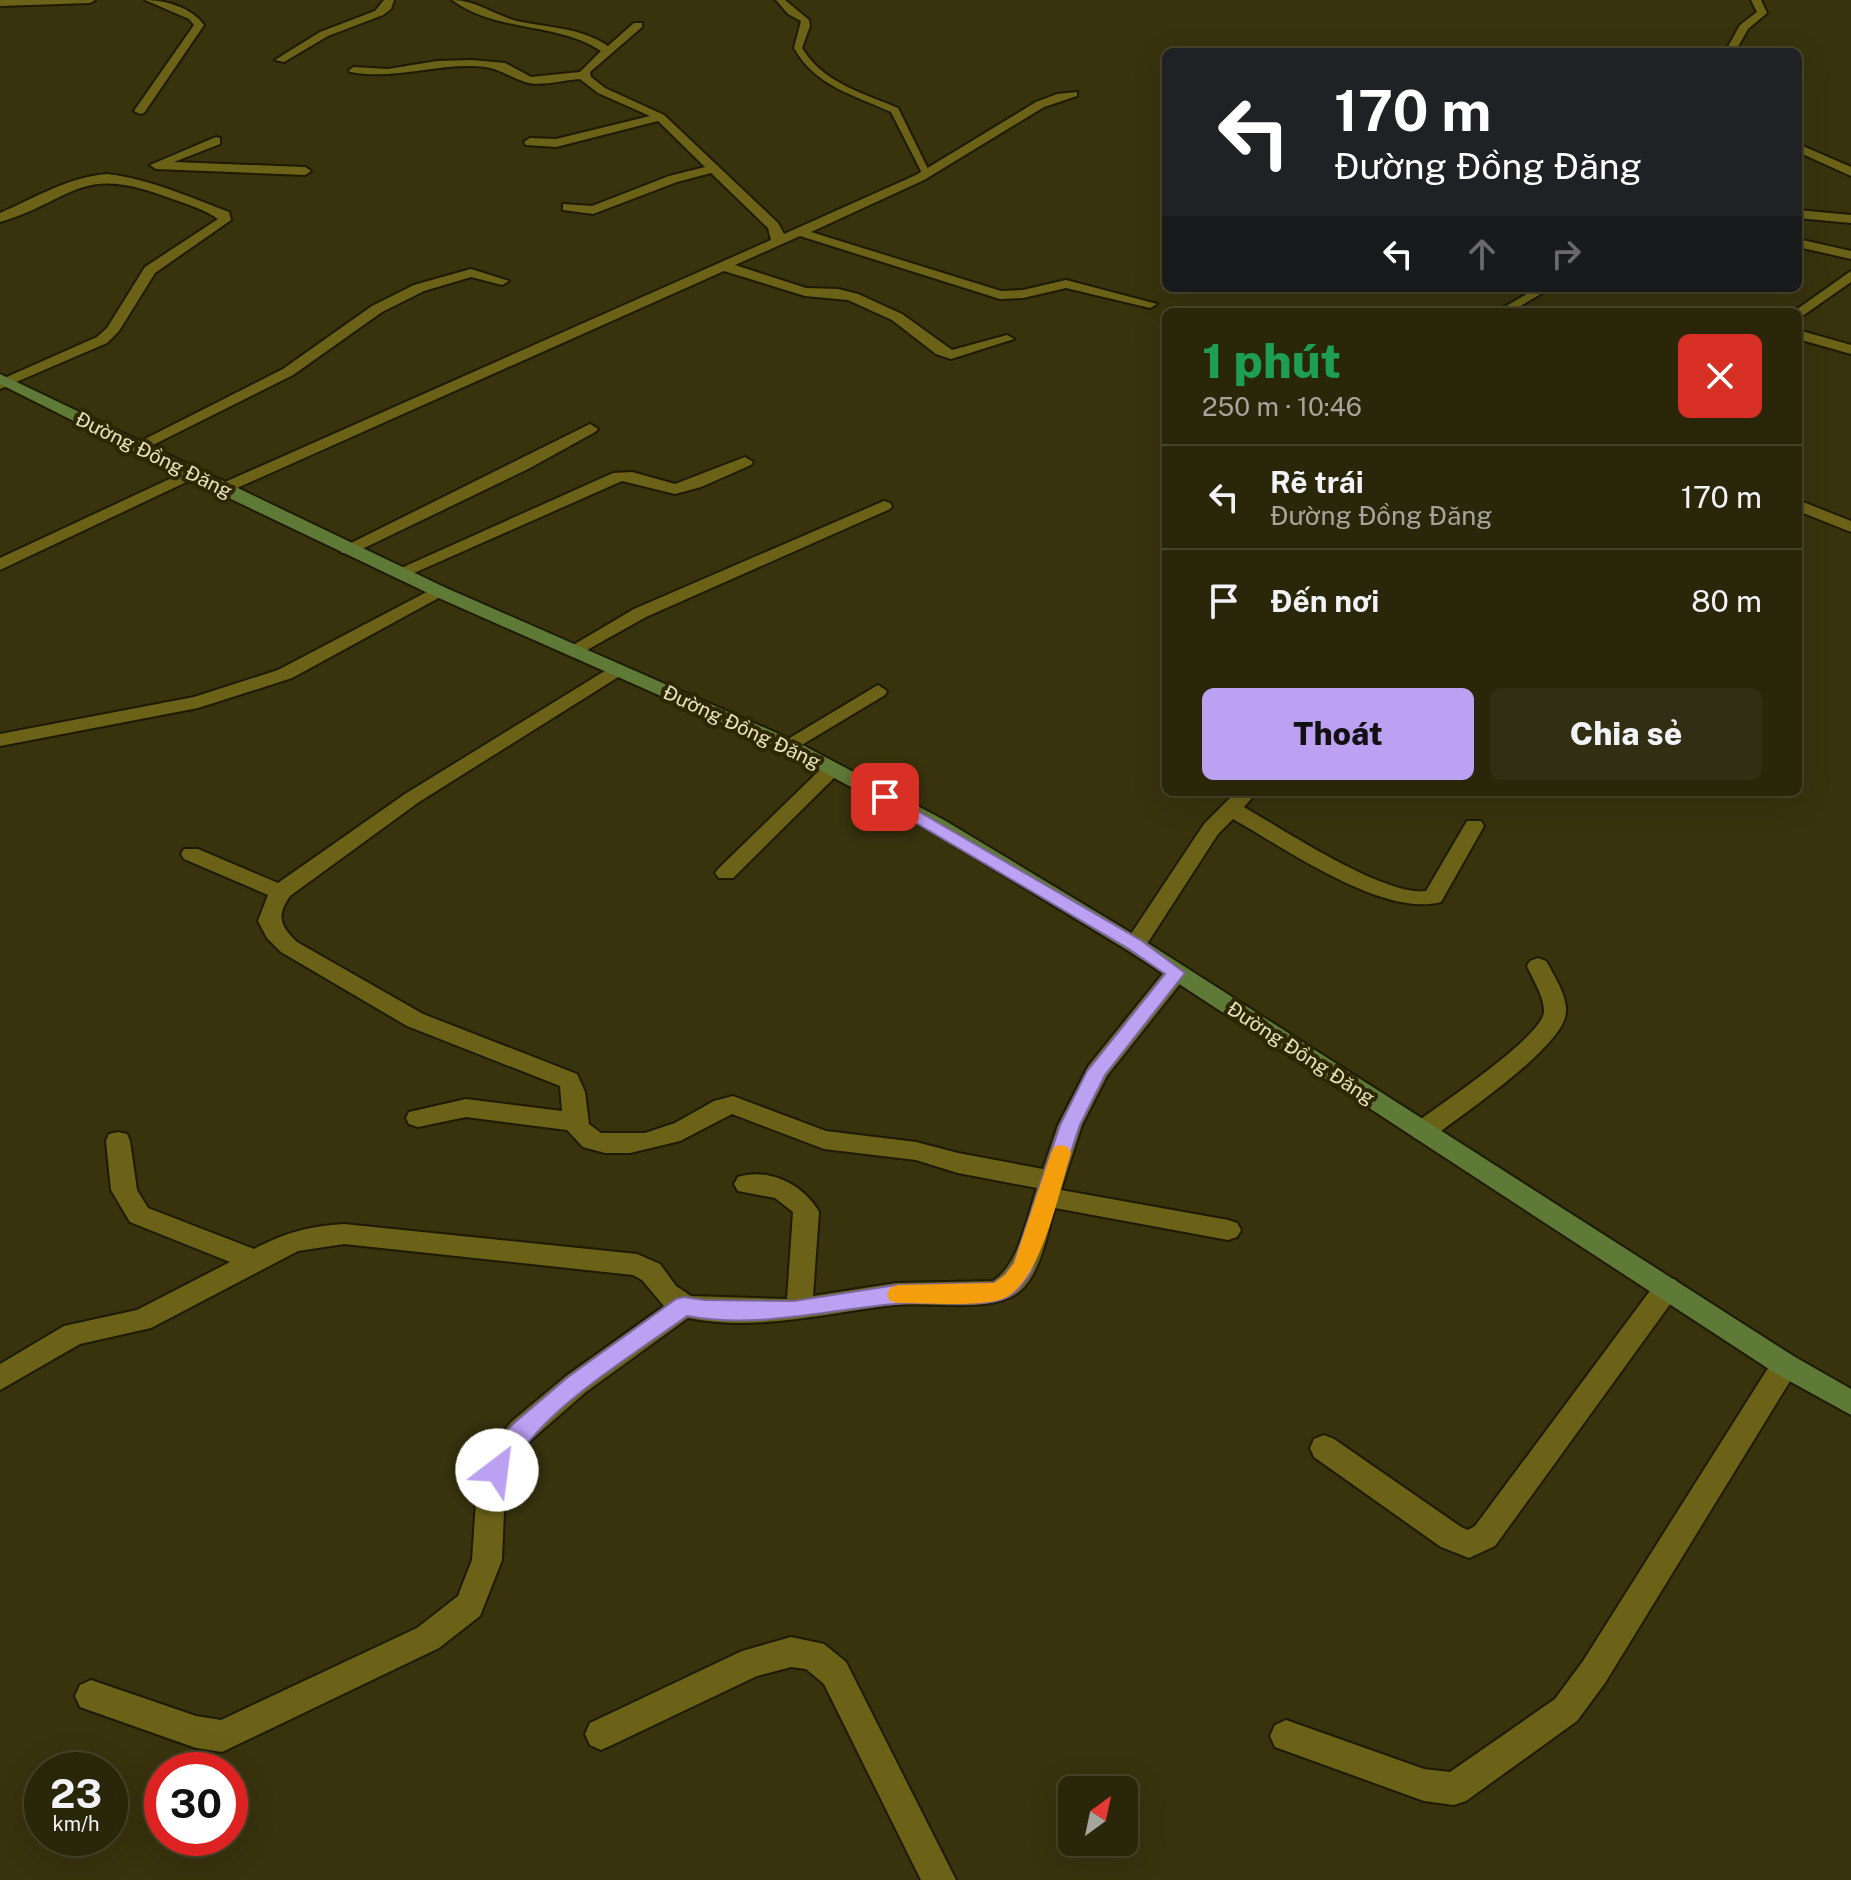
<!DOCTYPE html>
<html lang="vi">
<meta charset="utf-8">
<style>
:root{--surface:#2a260a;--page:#322e13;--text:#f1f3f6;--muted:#a5a59c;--line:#46432b;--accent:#bca0f2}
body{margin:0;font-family:"Public Sans",sans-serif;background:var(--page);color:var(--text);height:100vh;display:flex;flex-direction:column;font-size:30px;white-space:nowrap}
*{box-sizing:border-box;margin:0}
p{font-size:26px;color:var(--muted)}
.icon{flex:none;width:44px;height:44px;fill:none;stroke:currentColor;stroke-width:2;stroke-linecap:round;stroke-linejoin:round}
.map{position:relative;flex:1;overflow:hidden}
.panel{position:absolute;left:1162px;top:308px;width:640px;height:488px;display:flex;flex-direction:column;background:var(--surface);border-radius:12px;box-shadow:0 8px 32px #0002,0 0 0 2px var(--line)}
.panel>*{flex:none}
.hud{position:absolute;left:1162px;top:48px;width:640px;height:244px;border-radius:12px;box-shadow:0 8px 32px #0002,0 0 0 2px var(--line);background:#202124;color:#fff;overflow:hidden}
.needle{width:52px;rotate:33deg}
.controls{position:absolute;left:1058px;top:1776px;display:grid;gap:16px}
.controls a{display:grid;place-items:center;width:80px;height:80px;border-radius:12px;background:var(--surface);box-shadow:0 8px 32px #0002,0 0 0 2px var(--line);font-size:40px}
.speed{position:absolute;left:24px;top:1752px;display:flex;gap:16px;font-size:40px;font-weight:700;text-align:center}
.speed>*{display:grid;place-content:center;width:104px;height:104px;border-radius:50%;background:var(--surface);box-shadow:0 8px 32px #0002,0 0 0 2px var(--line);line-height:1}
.speed small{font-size:20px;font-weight:400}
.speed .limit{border:12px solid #d22;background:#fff;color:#111}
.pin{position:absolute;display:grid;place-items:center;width:68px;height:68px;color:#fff;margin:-34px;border-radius:16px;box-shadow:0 4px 12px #0006}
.me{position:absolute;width:88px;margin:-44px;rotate:30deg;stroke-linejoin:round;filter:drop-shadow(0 0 6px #0008)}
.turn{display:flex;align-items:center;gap:28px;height:168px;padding:0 40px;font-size:36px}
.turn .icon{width:104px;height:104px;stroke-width:2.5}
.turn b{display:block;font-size:56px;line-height:68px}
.lanes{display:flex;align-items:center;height:76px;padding:0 40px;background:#0003;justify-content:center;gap:40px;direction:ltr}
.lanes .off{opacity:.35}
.round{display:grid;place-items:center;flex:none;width:84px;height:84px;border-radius:12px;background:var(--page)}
.headline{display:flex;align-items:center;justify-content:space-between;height:136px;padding:0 40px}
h1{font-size:48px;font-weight:800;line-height:60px;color:#1e9e55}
.action{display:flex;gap:16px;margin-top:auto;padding:16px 40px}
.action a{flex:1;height:92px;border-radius:12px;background:var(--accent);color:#111;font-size:32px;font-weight:800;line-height:92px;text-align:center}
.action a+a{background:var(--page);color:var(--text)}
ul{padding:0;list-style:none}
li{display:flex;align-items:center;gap:24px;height:104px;padding:0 40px;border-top:2px solid var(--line)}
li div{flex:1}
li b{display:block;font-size:30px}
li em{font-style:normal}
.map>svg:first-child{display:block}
</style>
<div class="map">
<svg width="1851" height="1880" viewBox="0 0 1851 1880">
<rect width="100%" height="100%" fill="#38330d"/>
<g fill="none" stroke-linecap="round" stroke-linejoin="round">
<defs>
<path id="service" d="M776,0H785L809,20L810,26L802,48C823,83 863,93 898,108L931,175L922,173L891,112C854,95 815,86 794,48L801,21L788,14Z
M1537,288H1551L1510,312H1496Z"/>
<path id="minor" d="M0,0H95L90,3L0,6Z
M145,0C166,0 192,8 204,25L144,113L140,114L134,111L194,25L189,19Z
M384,0H394L391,9L383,15L328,36L284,62L275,60L320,32L375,11Z
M452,0C476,0 494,15 517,21C548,28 580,27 608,46L634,23H642V27L590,72L591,77L605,88L664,115L778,223L784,234L916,175L1036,102L1057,94L1077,92V96L1044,107L924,180L811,232L1001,291L1023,290L1066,280L1157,304L1150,308L1066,288L1023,298L1000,299L800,236L735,265L806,288L838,289L858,294L902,314L952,350L1007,335L1014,339L951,359L936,354L892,320L848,300L805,296L724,271L228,492H216V486L771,240L768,228L711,173L677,182L593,214L563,210V204L592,206L669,176L705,167L658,121L556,147L526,145L524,142L530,138L556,139L650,116L598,93L580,79C564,80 539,87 525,82C502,74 500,67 473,66C431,65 391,80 350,72L349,70L354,67L388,69L437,61L472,60L505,63L531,77L580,72L601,51C558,22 497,33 452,0Z
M1751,0H1761L1767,13L1748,29L1735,52H1725L1740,25L1757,12Z
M216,137L220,138V144L174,162L305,167L311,171L305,175L156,169L150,165Z
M1798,144L1851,167V176L1798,152Z
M107,174C150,179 189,197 229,212L231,220L155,273L119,331L107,343L0,389V380L97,337L107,328L145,267L218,219C205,209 183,203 167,197C78,164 76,199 0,222V213C35,198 68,177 107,174Z
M1798,210L1851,215V223L1798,218Z
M1798,239L1851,251V259L1798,247Z
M471,269L509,281L502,285L471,277L424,291L382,312L293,375L143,450H131L129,447L283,369L372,306L414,285Z
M1851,271V282L1798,319V312H1793Z
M1798,330L1851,345V354L1798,339Z
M590,424L598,429L595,432L530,468L354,553H342L339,549Z
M745,457L753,462L751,465L701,487L675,494L622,481L405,577L399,578L390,573L613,473L632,472L675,484Z
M191,469L199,474L197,477L0,570V558Z
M1798,500L1851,521V532L1798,511Z
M884,501L890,503L892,506L890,509L646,617L578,655L572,656L563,651L634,609Z
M438,586L444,587L447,591L444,595L292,678L198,708L0,746V734L194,697L278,670Z
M616,664L625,670L623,674L419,802L290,896C276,916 280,926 297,942L423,1014L577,1074L585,1092L589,1124L601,1133H645L675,1123L714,1101L733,1096L826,1131L916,1142L958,1153L1043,1169L1058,1125L1089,1065L1168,967H1184L1187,973L1184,979L1107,1076L1082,1125L1061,1190L1228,1220L1237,1223L1241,1230L1237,1237L1228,1240L1055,1208C1047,1233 1041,1274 1019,1292C991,1314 929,1301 894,1305C826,1313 757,1332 688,1318L586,1392L531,1440L515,1461L505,1487L502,1560L480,1616L439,1648L222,1752L196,1748L80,1707L75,1696L80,1685L91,1680L196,1716L221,1720L417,1628L458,1596L472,1560L477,1487L493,1445L511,1422L566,1376L664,1306L642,1280L633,1275L344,1244L298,1251L151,1328L80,1344L0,1390V1364L64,1326L137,1310L230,1262L130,1222L111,1190L106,1141L109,1134L118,1132L127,1134L130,1141L137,1190L148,1208L254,1249C284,1233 310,1226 344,1224L637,1254L660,1264L676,1286L691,1296L787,1299L793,1212L775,1198L738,1191L734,1184L738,1177C769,1167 804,1185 819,1212L813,1296L896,1283L993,1281C1020,1263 1027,1217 1037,1188L958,1173L916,1160L824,1149L732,1114L680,1141L630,1153H605L583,1147L567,1130L466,1117L418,1127L409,1124L406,1118L409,1112L466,1099L562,1111L560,1086L407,1026L281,952L267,938L258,921L268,895L184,859L181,854L184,849H198L278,883L405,794Z
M878,685L887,691L885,695L795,749H781L778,745Z
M832,763L842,769L839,773L733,878H719L715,873L719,868L825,765Z
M1236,792H1257L1244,807C1282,829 1385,897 1426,891L1467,821H1481L1484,826L1441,902C1383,918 1283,847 1233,819L1218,834L1143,950H1127L1124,945L1127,940L1204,824Z
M1538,958L1546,961L1549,966C1556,980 1567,996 1566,1012C1565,1046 1460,1116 1432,1138L1423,1140L1414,1138L1411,1131L1414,1124C1437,1107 1542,1037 1544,1012C1544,996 1533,980 1527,966L1530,961Z
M1667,1277L1676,1280L1680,1288L1676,1296L1495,1546L1469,1558L1441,1547L1314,1457L1310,1448L1314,1439L1324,1435L1334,1439L1461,1527L1468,1530L1475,1526L1658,1280Z
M1785,1353L1795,1357L1799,1365L1795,1373L1605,1683L1577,1721L1466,1801L1454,1805L1424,1801L1275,1747L1270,1736L1275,1725L1286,1720L1424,1769L1450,1772L1555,1699L1583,1661L1775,1357Z
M791,1637L824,1644L846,1662L956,1880H921L824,1684L806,1669L791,1667L757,1676L612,1745L601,1750L590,1745L585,1734L590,1723L742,1651Z"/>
<path id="secondary" d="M0,374L444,587L795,741L944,820L1143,940L1795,1357L1851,1389V1415L1775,1373L1127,950L930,830L781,749L432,595L185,477L0,384Z"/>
</defs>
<use href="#service" stroke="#1d1a05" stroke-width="4"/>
<use href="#minor" stroke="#1d1a05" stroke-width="4"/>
<use href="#secondary" stroke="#1d1a05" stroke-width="4"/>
<use href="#service" fill="#6b6117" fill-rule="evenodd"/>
<use href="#minor" fill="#6b6117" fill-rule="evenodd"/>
<use href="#secondary" fill="#5f7937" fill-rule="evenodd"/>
</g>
<path fill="#bca0f2" stroke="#7a689d" stroke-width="2" d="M885,792L1142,941L1185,973L1105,1075L1080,1125L1031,1272C1023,1284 1015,1296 1000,1300C967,1308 929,1300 895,1304C826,1310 758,1329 687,1316C628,1359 537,1411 505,1478L497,1481L489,1478L485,1470L494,1446L513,1424L568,1377L676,1299L684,1297L704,1300L794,1301L896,1285L994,1283L1005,1275L1014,1263L1060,1125L1087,1071L1165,974L1129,949L879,801L877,797L879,793Z"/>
<path fill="#f59e0b" d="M1061,1145L1068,1147L1071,1153C1059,1191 1041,1284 1002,1299C982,1307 923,1303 898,1303L890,1301L887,1294L890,1288L898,1285L994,1283L1005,1275L1014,1263L1051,1153L1054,1147Z"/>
<g text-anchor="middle" stroke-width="8" stroke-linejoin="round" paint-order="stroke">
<g font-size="20" fill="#e5e1be" stroke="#2e2802">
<text transform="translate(154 455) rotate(26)" y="7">Đường Đồng Đăng</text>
<text transform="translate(742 727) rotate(25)" y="7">Đường Đồng Đăng</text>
<text transform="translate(1301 1053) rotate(33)" y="7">Đường Đồng Đăng</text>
</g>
</g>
</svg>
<div class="controls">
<a><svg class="needle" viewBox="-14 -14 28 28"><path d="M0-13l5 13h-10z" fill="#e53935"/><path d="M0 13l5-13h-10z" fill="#a5a59c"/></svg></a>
</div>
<div class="speed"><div>23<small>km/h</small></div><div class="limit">30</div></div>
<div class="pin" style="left:885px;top:797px;background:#d93025"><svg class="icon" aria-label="arrive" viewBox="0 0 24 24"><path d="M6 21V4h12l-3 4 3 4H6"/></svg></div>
<svg class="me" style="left:497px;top:1470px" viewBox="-20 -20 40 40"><circle r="19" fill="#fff"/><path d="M0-13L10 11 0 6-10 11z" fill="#bca0f2"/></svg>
<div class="hud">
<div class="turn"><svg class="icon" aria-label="left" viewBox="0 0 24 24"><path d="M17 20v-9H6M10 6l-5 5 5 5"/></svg><div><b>170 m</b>Đường Đồng Đăng</div></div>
<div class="lanes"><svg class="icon" aria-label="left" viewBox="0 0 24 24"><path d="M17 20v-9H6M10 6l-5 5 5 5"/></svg><svg class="icon off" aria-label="ahead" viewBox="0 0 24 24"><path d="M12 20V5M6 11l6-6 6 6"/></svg><svg class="icon off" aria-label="right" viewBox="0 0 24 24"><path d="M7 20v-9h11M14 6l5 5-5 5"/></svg></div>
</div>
<section class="panel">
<div class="headline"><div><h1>1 phút</h1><p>250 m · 10:46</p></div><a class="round" style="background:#d93025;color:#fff"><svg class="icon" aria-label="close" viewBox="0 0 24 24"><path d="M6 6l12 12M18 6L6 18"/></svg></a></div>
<ul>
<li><svg class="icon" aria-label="left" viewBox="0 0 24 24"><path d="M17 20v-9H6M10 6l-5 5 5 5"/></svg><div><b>Rẽ trái</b><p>Đường Đồng Đăng</p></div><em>170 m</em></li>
<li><svg class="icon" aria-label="arrive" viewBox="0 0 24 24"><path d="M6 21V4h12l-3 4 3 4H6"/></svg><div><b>Đến nơi</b></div><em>80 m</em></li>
</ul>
<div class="action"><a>Thoát</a><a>Chia sẻ</a></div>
</section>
</div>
